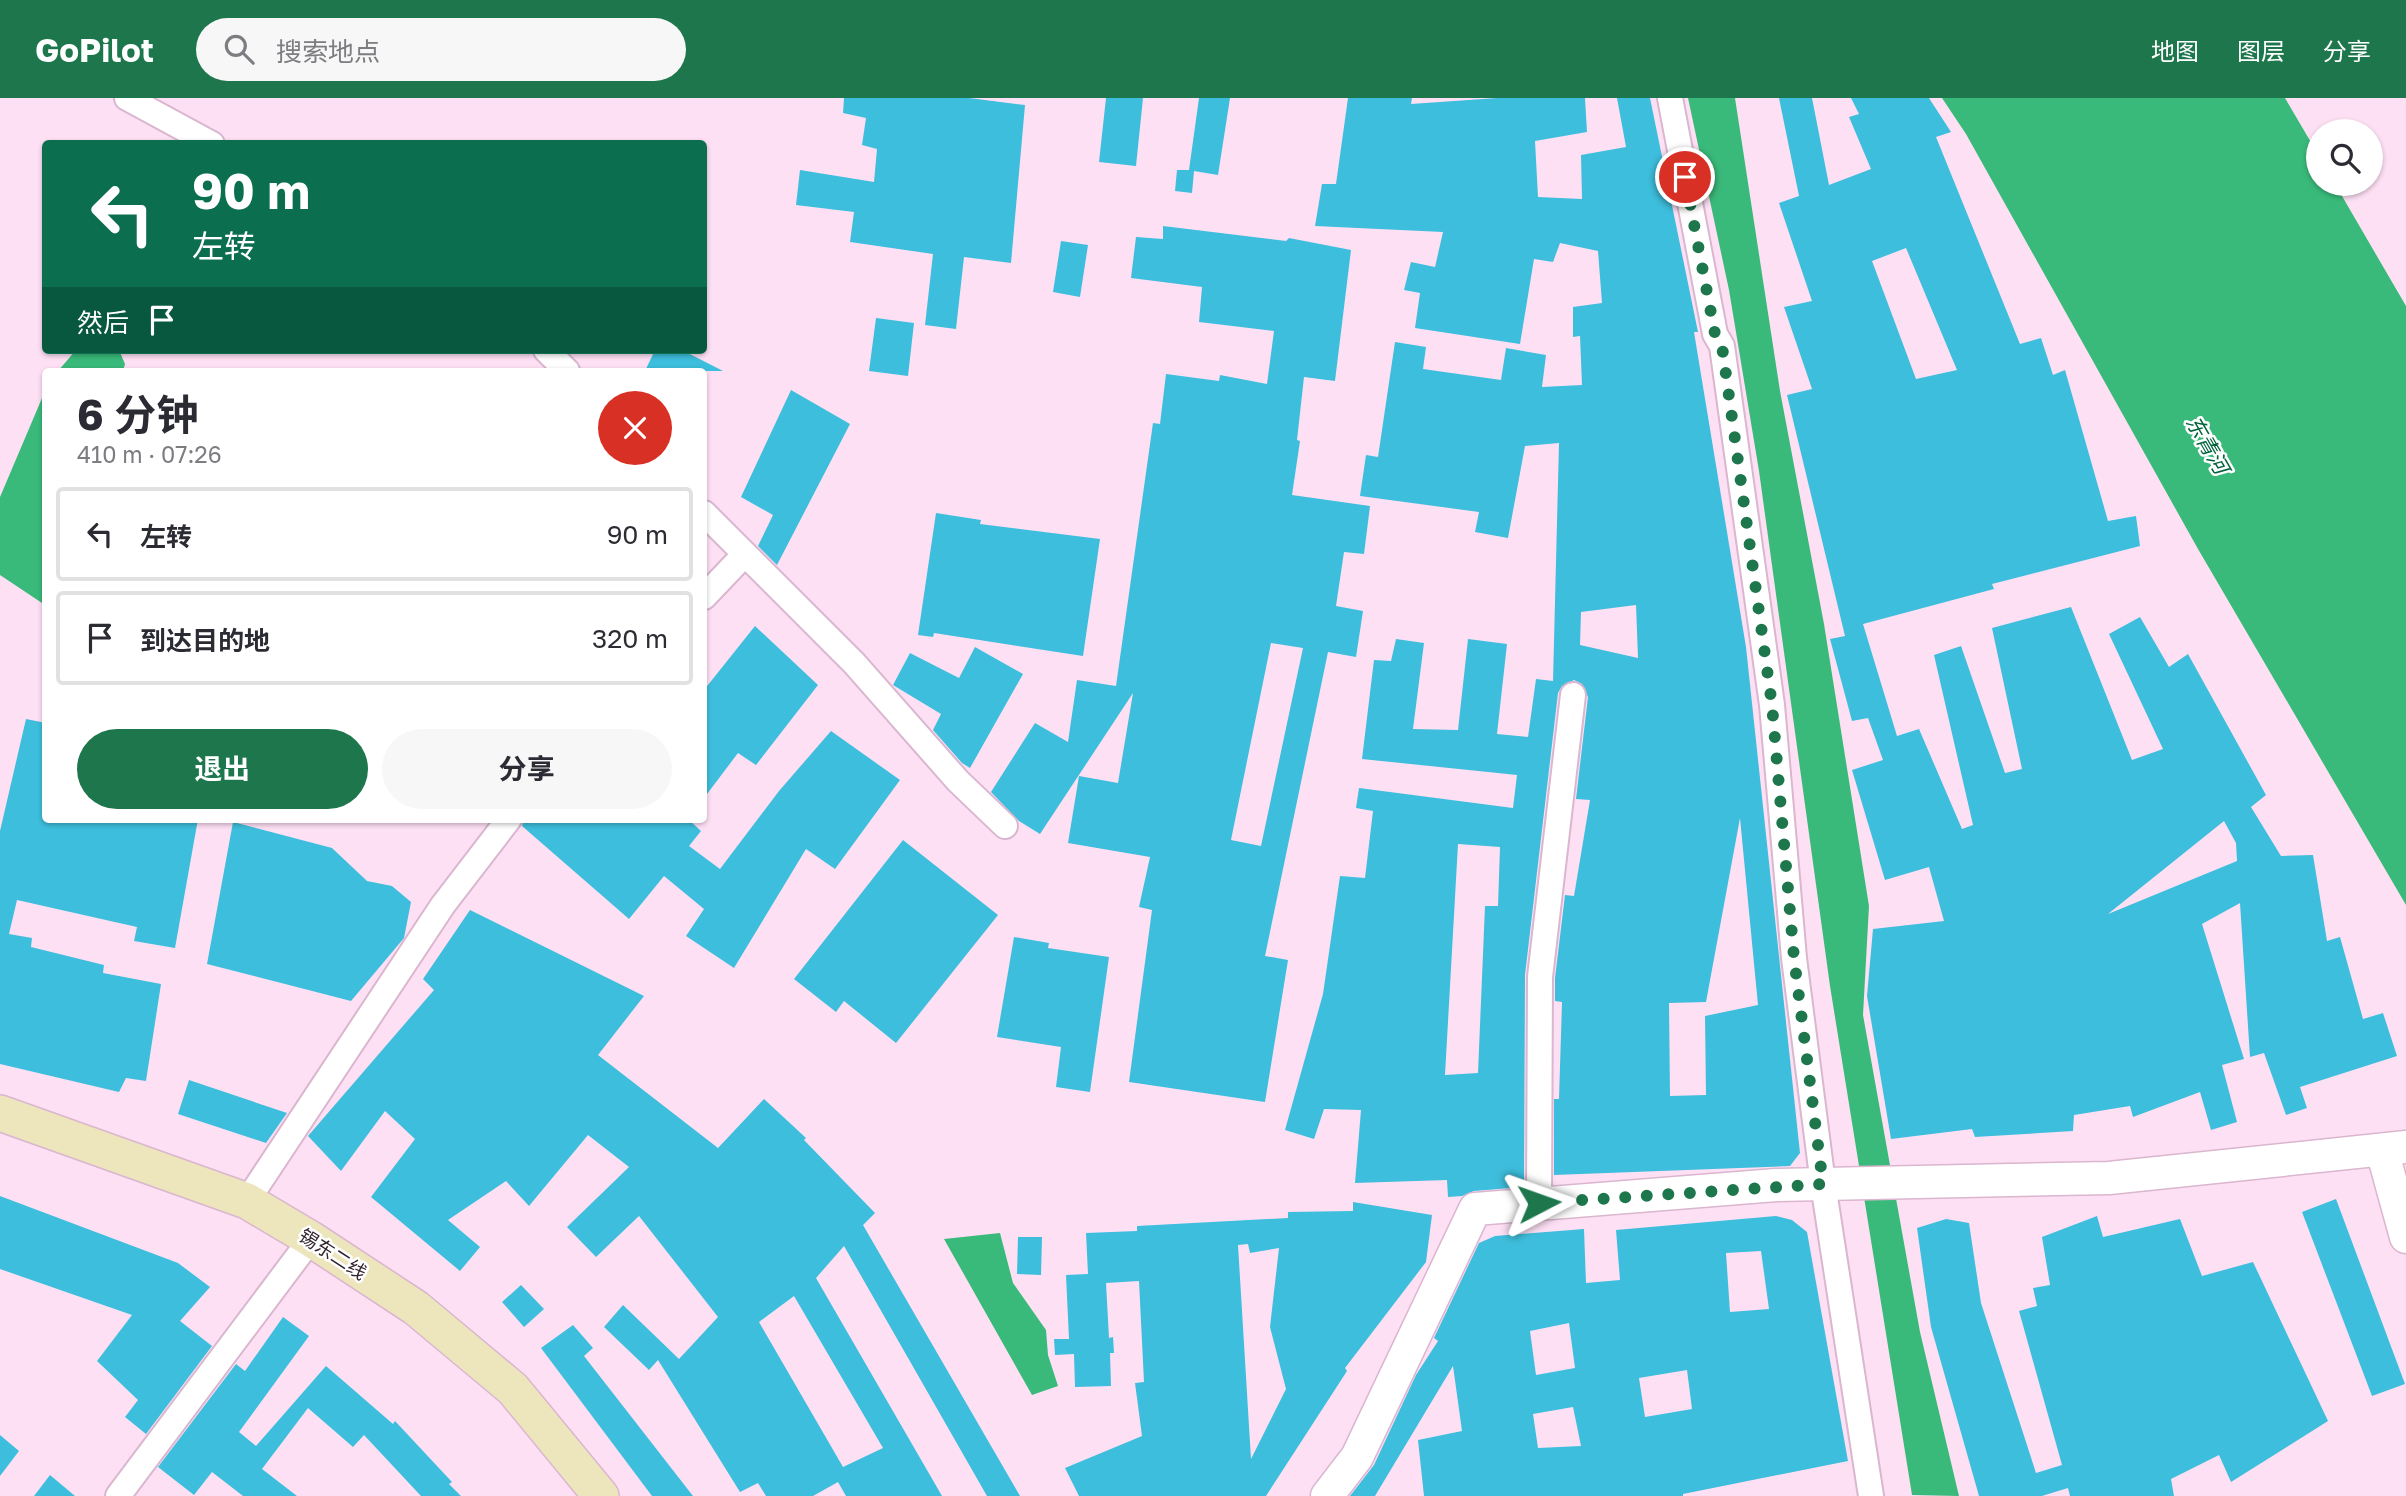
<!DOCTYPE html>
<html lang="zh">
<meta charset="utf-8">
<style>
:root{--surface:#fff;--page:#f7f7f7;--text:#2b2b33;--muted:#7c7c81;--line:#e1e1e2;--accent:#1e774c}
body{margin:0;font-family:"Golos Text","Noto Sans SC",sans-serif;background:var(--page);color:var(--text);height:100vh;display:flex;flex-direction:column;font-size:26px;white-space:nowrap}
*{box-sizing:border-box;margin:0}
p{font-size:23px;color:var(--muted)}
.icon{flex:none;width:38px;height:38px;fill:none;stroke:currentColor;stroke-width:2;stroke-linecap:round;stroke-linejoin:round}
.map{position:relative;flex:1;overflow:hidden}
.panel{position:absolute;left:42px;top:270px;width:665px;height:455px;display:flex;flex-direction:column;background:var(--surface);border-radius:7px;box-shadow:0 2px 5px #0004}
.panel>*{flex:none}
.top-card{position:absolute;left:42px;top:42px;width:665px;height:214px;border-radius:7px;box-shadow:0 2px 5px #0004;background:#0b6e4f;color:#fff;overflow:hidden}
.tools{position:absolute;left:2306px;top:21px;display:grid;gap:14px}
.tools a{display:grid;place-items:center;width:77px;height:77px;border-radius:50%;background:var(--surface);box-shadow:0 2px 5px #0004;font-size:35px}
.pin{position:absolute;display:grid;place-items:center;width:60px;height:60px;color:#fff;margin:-30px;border:4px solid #fff;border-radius:50%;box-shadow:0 2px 7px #0007}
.me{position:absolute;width:77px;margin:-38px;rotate:86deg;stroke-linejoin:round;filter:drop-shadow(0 0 5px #0008)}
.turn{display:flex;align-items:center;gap:24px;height:147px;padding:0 35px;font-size:32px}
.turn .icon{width:91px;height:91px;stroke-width:2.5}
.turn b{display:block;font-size:49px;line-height:60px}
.then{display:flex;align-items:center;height:66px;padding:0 35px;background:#0003;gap:14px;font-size:26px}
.round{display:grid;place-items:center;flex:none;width:74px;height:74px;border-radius:37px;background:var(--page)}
.head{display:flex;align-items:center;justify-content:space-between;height:119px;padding:0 35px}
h1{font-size:42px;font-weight:700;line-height:52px}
.action{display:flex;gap:14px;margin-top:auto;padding:14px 35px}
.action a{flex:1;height:80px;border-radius:42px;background:var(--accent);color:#fff;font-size:28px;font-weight:700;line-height:80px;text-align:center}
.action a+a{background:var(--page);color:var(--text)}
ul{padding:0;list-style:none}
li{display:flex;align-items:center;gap:21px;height:94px;margin:0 14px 10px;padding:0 21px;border:4px solid var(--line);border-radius:7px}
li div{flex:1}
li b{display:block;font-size:26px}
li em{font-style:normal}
header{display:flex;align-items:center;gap:42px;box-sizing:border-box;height:98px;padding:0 35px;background:var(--accent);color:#fff}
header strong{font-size:33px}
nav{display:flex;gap:38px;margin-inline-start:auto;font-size:24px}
.search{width:490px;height:63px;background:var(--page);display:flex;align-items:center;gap:18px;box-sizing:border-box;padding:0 24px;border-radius:38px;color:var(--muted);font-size:26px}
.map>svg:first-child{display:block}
</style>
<header>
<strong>GoPilot</strong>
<div class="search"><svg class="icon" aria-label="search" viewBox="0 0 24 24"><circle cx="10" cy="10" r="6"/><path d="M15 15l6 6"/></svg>搜索地点</div>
<nav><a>地图</a><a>图层</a><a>分享</a></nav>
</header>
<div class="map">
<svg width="2406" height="1398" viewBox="0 0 2406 1398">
<rect width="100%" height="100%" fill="#fee0f5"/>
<path fill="#3aba7a" d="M1688,0H1735L1780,293L1824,526L1869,808L1863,917L1920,1234L1959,1398L1912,1397L1830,888L1759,373L1729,192Z
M1942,0H2285L2319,58V86H2335L2406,208V807L2198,451L1966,36Z
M76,252H119L125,266L123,273H58Z
M45,293V507L0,477V399Z
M1000,1135L1013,1185L1046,1232L1048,1257L1058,1288L1032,1297L944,1141Z"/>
<path fill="#3dbedc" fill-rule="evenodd" d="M844,0H969L1025,7L1011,165L964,159L956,231L925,227L933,156L850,144L854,114L796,107L800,72L874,84L877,51L862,47L866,20L843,15Z
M1106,0H1143L1136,68L1099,64Z
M1199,0H1230L1218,77L1194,73L1192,95L1175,93L1177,72H1189Z
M1348,0H1412L1411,6L1497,0H1585L1587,34L1535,43L1538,99L1582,101L1581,57L1626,49L1617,0H1650L1698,234H1694L1746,549L1800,1055L1790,1068L1554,1077V1001H1559L1562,904L1555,903V880L1565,797L1574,798L1590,702L1576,701L1588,599L1582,586L1574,582L1562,588L1558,595L1525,877L1524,1089L1474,1093L1462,1098L1448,1099L1447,1082L1355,1085L1361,1012L1324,1011L1314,1041L1285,1032L1323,896L1340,778L1365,780L1373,713L1356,710L1359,690L1513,710L1517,677L1362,661L1374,562L1391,563L1396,541L1424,545L1413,631L1458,632L1468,541L1507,546L1497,636L1528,639L1536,581L1553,583L1559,345L1525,348L1508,440L1475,434L1479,414L1360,398L1366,357L1378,359L1395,244L1426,249L1423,271L1501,282L1506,250L1546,257L1542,289L1582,287L1580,238L1573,239V209L1602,205L1598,153L1560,145L1553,164L1534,161L1520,246L1415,230L1420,195L1404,192L1411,164L1435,169L1443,134L1315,128L1322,86H1336ZM1636,507L1638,560L1580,547L1581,514ZM1740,720L1758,907L1705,918L1706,997L1670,998L1669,905L1706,904ZM1458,746L1500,749L1498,808H1485L1478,975L1445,977Z
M1779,0H1812L1829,87L1871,71L1849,19L1859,16L1851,0H1929L1951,34L1936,39L2020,246L2041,240L2053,277L2065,272L2108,423L2136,418L2140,448L1992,486L1994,491L1863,526L1897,638L1919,631L1962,731L1973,727L1934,557L1961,548L2005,675L2022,671L1992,530L2071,509L2132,662L2163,651L2109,536L2140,519L2169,569L2188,556L2266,697L2251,709L2281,758L2313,757L2327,843L2340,839L2363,921L2383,915L2397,958L2300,989L2307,1010L2286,1017L2264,955L2250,959L2240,805L2202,826L2244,961L2222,967L2237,1024L2211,1032L2200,994L2133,1019L2130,1008L2074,1017L2073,1033L1975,1039L1972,1031L1891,1041L1867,898L1873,831L1944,823L1929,769L1885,782L1852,672L1883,662L1868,620L1852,623L1830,541L1845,538L1787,297L1812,291L1784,209L1812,203L1779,105L1799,98ZM1906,150L1957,272L1916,281L1872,163ZM2224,723L2236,745L2237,763L2108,816Z
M1163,128L1286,143L1289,140L1351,152L1335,283L1304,279L1297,342L1300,343L1292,397L1370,408L1364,456L1344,454L1336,508L1363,513L1356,559L1328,554L1265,858L1288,862L1265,1004L1129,984L1152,812L1139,809L1150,759L1068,745L1079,678L1118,685L1133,595L1040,736L1019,723L991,694L1035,625L1068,644L1077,582L1116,588L1153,325L1160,326L1166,276L1219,283L1220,277L1267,286L1274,233L1199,224L1202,189L1131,180L1136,139L1163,141ZM1271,545L1303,550L1261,748L1231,742Z
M1061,143L1088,147L1080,199L1053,194Z
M876,220L914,225L908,278L869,273Z
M655,252H682L723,273H645Z
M791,292L850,326L777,467L758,448L773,417L741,399Z
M936,415L981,422L980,426L1100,441L1083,558L934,535L933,539L918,537Z
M755,528L818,587L756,667L738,655L704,700V592Z
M975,549L1023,576L970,670L962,665L933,632L941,616L893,587L910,555L959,580Z
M26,621L46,625V721H198L175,850L134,843L137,829L17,802L9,836L32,840L31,849L104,867L103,875L161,886L146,983L126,980L119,994L0,966V733Z
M831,633L900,682L835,771L806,751L734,870L686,838L704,811L664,778L629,821L522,728L524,721H688L701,733L689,748L720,771L779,693Z
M233,724L332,750L367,783L392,788L411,804L404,840L351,903L207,866Z
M903,742L998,817L896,945L844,903L836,914L794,881Z
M470,812L644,898L598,957L718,1050L764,1001L806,1040L804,1042L875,1115L863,1127L1020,1398H987L844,1148L816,1180L942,1398H846L838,1384L813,1398H766L758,1385L740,1394L658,1262L649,1272L604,1229L623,1207L679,1261L718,1219L639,1118L596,1159L567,1129L629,1069L588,1037L529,1108L506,1083L448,1122L480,1149L460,1173L371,1099L415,1041L385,1013L341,1073L308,1038L434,892L423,881ZM794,1198L883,1350L843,1369L759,1224Z
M1014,839L1049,845L1048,850L1109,859L1090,994L1056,989L1061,949L997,939Z
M189,982L287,1015L266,1045L178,1016Z
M0,1098L178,1165L210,1189L180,1223L212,1248L146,1336L125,1319L138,1302L97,1263L132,1217L0,1171Z
M2336,1101L2405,1286L2372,1298L2302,1114Z
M1353,1104L1432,1117L1426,1164L1345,1270L1347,1273L1266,1398H1079L1065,1370L1142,1338L1135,1285L1144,1284L1139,1183L1106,1185L1109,1240L1113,1239L1114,1255H1110L1111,1288L1075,1289L1074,1256L1055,1257L1054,1241H1069L1066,1177L1088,1176L1086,1135L1137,1133V1128L1288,1120V1114L1353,1113ZM1248,1146L1250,1155L1279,1150L1270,1229L1286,1291L1251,1361L1238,1147Z
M1776,1118L1792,1122L1807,1134L1848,1363L1683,1396V1398H1424L1418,1342L1462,1333L1453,1268L1375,1398H1350L1374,1367L1416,1277L1438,1243L1434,1240L1479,1145L1495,1138L1584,1131L1586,1185L1620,1182L1616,1132ZM1761,1153L1769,1211L1730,1214L1726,1155ZM1569,1225L1575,1270L1536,1277L1530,1233ZM1687,1272L1692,1311L1645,1319L1639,1280ZM1573,1309L1581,1348L1538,1350L1533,1316Z
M2097,1118L2103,1139L2180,1121L2202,1178L2253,1164L2328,1323L2231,1384L2219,1357L2171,1381L2174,1398H2070L2068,1390L2042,1398H1979L1931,1229L1917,1130L1946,1121L1969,1125L1981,1205L2036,1375L2062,1367L2019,1213L2037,1208L2033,1190L2050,1187L2042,1139Z
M1018,1139H1042L1041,1177L1017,1176Z
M521,1187L544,1211L524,1229L502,1204Z
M283,1219L309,1238L239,1334L256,1348L326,1268L393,1326L395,1323L452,1384L449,1386L461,1398H421L364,1337L353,1349L308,1310L262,1371L297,1398H243L212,1374L194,1397L158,1369L236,1266L245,1273Z
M573,1227L593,1250L584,1258L693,1398H652L541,1250Z
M0,1337L19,1353L0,1378Z
M50,1377L75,1398H34Z"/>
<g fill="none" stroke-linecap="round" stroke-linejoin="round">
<defs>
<path id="minor" d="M127,0L212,46
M1670,0L1715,236L1722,248L1772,607L1794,860L1823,1086L1871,1398
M546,252L567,273
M704,415L854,565L958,683L1005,728
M704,499L745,456
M247,1103L443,807L509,721
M1539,1105L1540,879L1573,597
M118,1398L311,1141"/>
<path id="tertiary" d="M2382,1052L2406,1139
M1327,1398L1357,1359L1475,1111L1776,1087L2109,1080L2406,1049"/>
<path id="secondary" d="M0,1015L247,1103L311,1141L416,1210L513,1291L601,1398"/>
</defs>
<use href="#minor" stroke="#dab6cf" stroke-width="28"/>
<use href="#tertiary" stroke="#dab6cf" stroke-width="35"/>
<use href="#secondary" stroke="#dab6cf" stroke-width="38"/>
<use href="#minor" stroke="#fff" stroke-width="24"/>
<use href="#tertiary" stroke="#fff" stroke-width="32"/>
<use href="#secondary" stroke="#ede6bc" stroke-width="35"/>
</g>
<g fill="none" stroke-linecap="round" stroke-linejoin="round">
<path stroke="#1e774c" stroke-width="12" stroke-dasharray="0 21.6" d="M1539,1105L1823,1086L1794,860L1772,607L1722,248L1715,236L1685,79"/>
</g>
<g text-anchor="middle" stroke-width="5" stroke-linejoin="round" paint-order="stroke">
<g font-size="19" fill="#32242e" stroke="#fff">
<text transform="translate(333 1156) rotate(33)" y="7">锡东二线</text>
</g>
<g font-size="21" font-style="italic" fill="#00643a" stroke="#fff">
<text transform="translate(2207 347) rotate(60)" y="7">东青河</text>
</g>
</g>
</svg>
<div class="tools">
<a><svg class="icon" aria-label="search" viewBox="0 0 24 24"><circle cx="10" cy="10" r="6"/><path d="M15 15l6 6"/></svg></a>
</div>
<div class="pin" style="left:1685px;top:79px;background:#d93025"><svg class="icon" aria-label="arrive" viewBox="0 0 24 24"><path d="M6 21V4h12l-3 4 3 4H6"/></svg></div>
<svg class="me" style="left:1539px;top:1105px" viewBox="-20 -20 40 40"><path d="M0-17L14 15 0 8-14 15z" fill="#1e774c" stroke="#fff" stroke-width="4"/></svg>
<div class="top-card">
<div class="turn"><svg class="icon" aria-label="left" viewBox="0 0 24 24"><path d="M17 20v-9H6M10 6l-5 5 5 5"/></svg><div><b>90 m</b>左转</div></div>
<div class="then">然后<svg class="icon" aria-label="arrive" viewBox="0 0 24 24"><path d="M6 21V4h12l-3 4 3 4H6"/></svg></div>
</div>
<section class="panel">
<div class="head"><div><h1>6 分钟</h1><p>410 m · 07:26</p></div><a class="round" style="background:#d93025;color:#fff"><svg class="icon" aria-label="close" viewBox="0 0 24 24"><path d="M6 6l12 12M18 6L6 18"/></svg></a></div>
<ul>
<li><svg class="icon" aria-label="left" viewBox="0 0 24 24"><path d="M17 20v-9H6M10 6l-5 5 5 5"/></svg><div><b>左转</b></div><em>90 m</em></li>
<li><svg class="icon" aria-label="arrive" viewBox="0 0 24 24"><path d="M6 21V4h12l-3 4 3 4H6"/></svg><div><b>到达目的地</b></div><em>320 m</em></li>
</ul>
<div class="action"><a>退出</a><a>分享</a></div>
</section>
</div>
